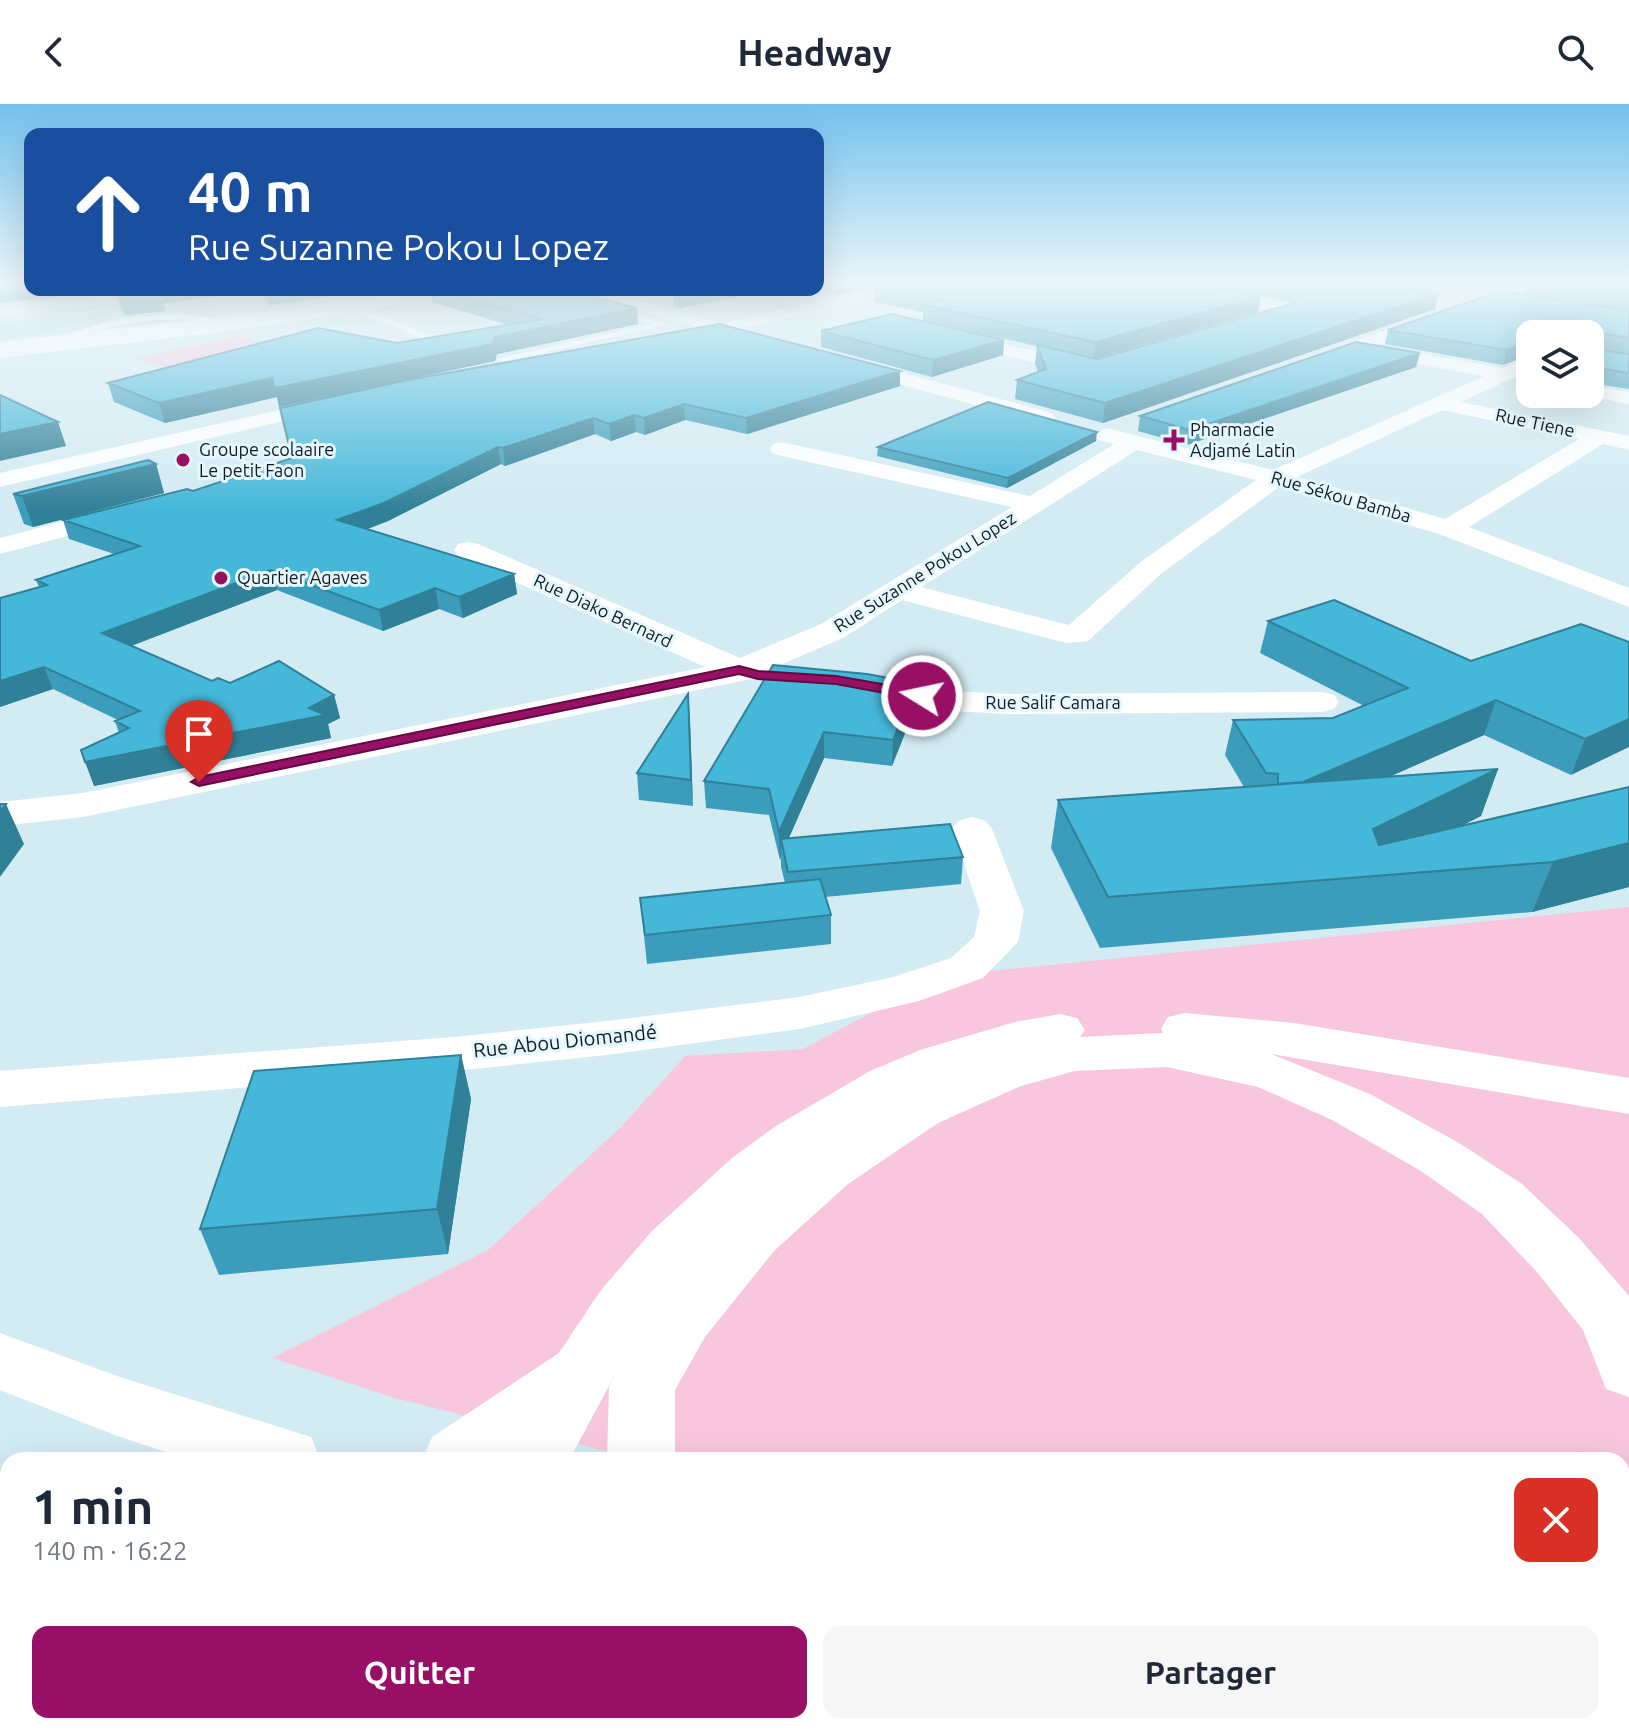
<!DOCTYPE html>
<html lang="fr">
<meta charset="utf-8">
<style>
:root{--surface:#fff;--page:#f6f6f7;--text:#1f2937;--muted:#747a83;--accent:#981065}
body{margin:0;font-family:Ubuntu,sans-serif;background:var(--page);color:var(--text);height:100vh;display:flex;flex-direction:column;font-size:30px;white-space:nowrap}
*{box-sizing:border-box;margin:0}
p{font-size:26px;color:var(--muted)}
.icon{flex:none;width:44px;height:44px;fill:none;stroke:currentColor;stroke-width:2;stroke-linecap:round;stroke-linejoin:round}
.map{position:relative;flex:1;overflow:hidden}
.details{position:absolute;left:0px;top:1348px;width:1630px;height:282px;display:flex;flex-direction:column;background:var(--surface);border-radius:24px 24px 0 0;box-shadow:0 8px 32px #0002}
.details>*{flex:none}
.hud{position:absolute;left:24px;top:24px;width:800px;height:168px;border-radius:16px;box-shadow:0 8px 32px #0002;background:#1a4fa0;color:#fff;overflow:hidden}
.tools{position:absolute;left:1516px;top:216px;display:grid;gap:16px}
.tools a{display:grid;place-items:center;width:88px;height:88px;border-radius:16px;background:var(--surface);box-shadow:0 8px 32px #0002;font-size:40px}
.pin{position:absolute;display:grid;place-items:center;width:68px;height:68px;color:#fff;margin:-82px -34px;border-radius:50% 50% 50% 0;rotate:-45deg;box-shadow:0 0 8px #0007}
.pin .icon{rotate:45deg}
.me{position:absolute;width:88px;margin:-44px;rotate:280deg;stroke-linejoin:round;filter:drop-shadow(0 0 6px #0008)}
.turn{display:flex;align-items:center;gap:28px;height:168px;padding:0 32px;font-size:36px}
.turn .icon{width:104px;height:104px;stroke-width:2.5}
.turn b{display:block;font-size:56px;line-height:68px}
.round{display:grid;place-items:center;flex:none;width:84px;height:84px;border-radius:16px;background:var(--page)}
.summary{display:flex;align-items:center;justify-content:space-between;height:136px;padding:0 32px}
h1{font-size:48px;font-weight:700;line-height:60px}
.primary-button{display:flex;gap:16px;margin-top:auto;padding:16px 32px}
.primary-button a{flex:1;height:92px;border-radius:16px;background:var(--accent);color:#fff;font-size:32px;font-weight:700;line-height:92px;text-align:center}
.primary-button a+a{background:var(--page);color:var(--text)}
header{display:flex;justify-content:space-between;align-items:center;height:104px;padding:0 32px;background:var(--surface);font-size:36px;font-weight:700}
.map>svg:first-child{display:block}
</style>
<header><svg class="icon" aria-label="back" viewBox="0 0 24 24"><path d="M15 5l-7 7 7 7"/></svg>Headway<svg class="icon" aria-label="search" viewBox="0 0 24 24"><circle cx="10" cy="10" r="6"/><path d="M15 15l6 6"/></svg></header>
<div class="map">
<svg width="1629" height="1629" viewBox="0 0 1629 1629">
<rect width="100%" height="100%" fill="#d3ebf3"/>
<path fill="#bfe0eb" d="M203,198L226,211L0,235V219Z"/>
<path fill="#f8c7dd" d="M238,232L274,240L172,265L136,255Z
M1629,803V1529L1622,1532V1356H641L395,1294L272,1254L488,1146L621,1023L685,952L803,945L940,872Z
M0,1378L8,1381V1622H690L706,1629H0Z"/>
<g fill="none" stroke-linecap="round" stroke-linejoin="round">
<path fill="#fff" fill-rule="evenodd" d="M465,186H486L366,206L456,241L457,243L452,246L356,208L220,228L0,254V248L220,222Z
M608,202L668,220L502,258L497,255L651,220L605,207Z
M178,209L219,215L214,218C163,210 117,220 68,234L63,231L121,214Z"/>
<path fill="#fff" fill-rule="evenodd" d="M905,179H935L927,184L740,225L772,234L775,238L766,243L578,189L576,186H601L720,219Z
M1145,179H1178L1286,200L1294,205L1291,212L1238,229L1232,228L1229,224L1232,220L1271,207L1153,184Z
M1518,179H1541L1376,242L1503,264L1530,253V266L1461,298L1629,332V346L1603,340L1469,423L1629,484V503L1439,430L1279,383L1162,469L1088,537L1066,539L902,496L843,534L759,570L756,574L83,713L0,722V698L83,689L705,563L458,452L454,446L458,440L468,438L478,440L740,554L821,520L1012,403L773,350L770,345L773,340L781,338L1030,392L1114,340L1098,336L1095,331L1106,324L1273,366L1484,272L1356,249L1308,266L1298,260L1301,256ZM1442,306L1579,335L1445,415L1297,373ZM1137,346L1256,376L1142,457L1069,521L921,483Z
M151,186H204L196,191L0,212V202Z
M947,227L1078,257L1102,260L1105,264L1095,270L1078,269L941,236L938,232Z
M844,253L1052,309L1055,314L1044,320L837,263L834,259Z
M1590,281L1629,288V300L1583,291L1590,290Z
M341,292L348,294L351,298L348,302L0,383V369Z
M122,402L131,405L135,410L131,415L0,450V434Z
M856,570L950,587L1009,590L1322,588L1334,591L1339,598L1334,605L1322,608L1009,610L950,607L844,587L839,580L844,573Z
M972,713L986,717L992,725L1024,807L1018,838L983,874L919,897L800,925L607,951L454,967L0,1003V967L454,933L607,917L800,893L893,873L951,854L974,833L980,807L952,725L958,717Z"/>
<path fill="#fff" fill-rule="evenodd" d="M416,186H457L449,191L250,220L0,248V238L250,210Z
M0,1229L120,1273L311,1333L321,1356H190L120,1333L0,1286Z"/>
<path fill="#fff" fill-rule="evenodd" d="M1037,1622H1130L1133,1629H1040Z"/>
<path fill="#fff" fill-rule="evenodd" d="M1185,909L1294,919L1629,974V1010L1271,950L1370,990L1459,1039L1522,1080L1579,1134L1629,1192V1293L1606,1285L1583,1226L1537,1168L1482,1110L1421,1067L1332,1016L1258,983L1167,963L1075,967L1021,982L938,1019L848,1080L774,1147L705,1233L675,1286V1356H607L609,1283L616,1269L569,1356H422L432,1333L559,1249L601,1186L652,1127L732,1054L776,1022L870,967L920,946L1015,918L1060,910L1077,914L1085,926L1080,933L1163,929L1161,925L1168,913Z
M1629,1388V1478L1622,1481V1391Z
M1479,1622H1561L1558,1629H1476Z"/>
</g>
<path fill="#3b9dbb" fill-rule="evenodd" d="M818,179H890L838,191L816,186H818Z
M1195,179H1375L1435,205L1103,319L1015,295L1017,276L1038,268L1035,259L1037,242L923,217V208L875,198V183ZM1261,192L1287,197L1291,200L1097,255L1095,254L1258,208Z
M1528,179H1629V206L1525,190Z
M30,186H374L270,201L256,187L163,199L166,207L125,211L120,202L115,187Z
M430,186H599V194L638,220L497,250L495,257L410,275L900,267V282L747,330L685,316L645,331L636,328L611,337L595,330L505,362L501,360L388,417L367,425L514,470L517,490L463,514L439,505L383,527L277,486L131,542L212,577L334,591L340,614L328,620L331,634L94,682L119,629L115,617L118,616L53,585L0,603L39,483L36,476L114,450L69,435L63,416L193,387L292,354L403,277L279,303L277,293L165,319L114,298L108,279L397,239L508,221L432,198Z
M614,186H677L640,193Z
M773,186L679,204L674,202L673,187Z
M1629,207V249L1594,244V245L1629,250V285L1590,279V230H1530L1503,261L1385,240L1388,226Z
M821,227L1004,236L1003,251L932,273L821,243Z
M1416,263L1187,341L1138,327L1140,312Z
M1096,337L1007,384L877,352L878,343Z
M156,360L164,389L33,423L24,420L13,390Z
M1268,517L1471,557L1629,538L1571,671L1484,631L1391,672L1498,665L1481,712L1463,721L1629,683V783L1532,808L1100,844L1051,744L1058,696L1244,683L1225,651L1233,616L1333,614L1364,602L1260,549Z
M773,561L915,604L892,662L824,654L789,734L963,753L961,780L825,793L831,811V840L647,860L640,794L785,779L781,763V752L780,756L769,711L706,704L704,677Z
M688,590L693,702L639,696L637,669Z
M461,951L471,995L448,1150L219,1171L200,1125Z"/>
<path fill="#308098" d="M838,179H890L838,191Z
M30,180V186H123L0,199V183Z
M156,186H256V187L163,199L166,207L125,211L120,195Z
M267,186H374L270,201Z
M640,186H677L640,193Z
M690,186H773L679,204L678,188Z
M1439,189L1435,205L1103,319L1105,299Z
M1261,192L1258,208L1093,255L1095,238Z
M637,204L638,220L497,250L495,257L279,303L275,284L495,233Z
M1004,236L1003,251L932,273L933,256Z
M1530,238V251L1503,261L1507,246Z
M1420,249L1416,263L1187,341L1190,326Z
M900,267V282L747,330L746,314Z
M272,274L277,293L165,319L159,299Z
M684,300L685,316L645,331L644,314Z
M634,311L636,328L611,337L609,320Z
M593,314L595,330L505,362L503,344Z
M58,318L66,342L0,357V330Z
M1097,328L1096,337L1007,384L1008,374Z
M498,343L501,360L388,417L342,435L337,416Z
M156,360L164,389L33,423L22,392Z
M271,466L277,486L110,550L102,529Z
M514,470L517,490L463,514L459,493Z
M435,484L439,505L383,527L379,506Z
M44,563L53,585L0,603V577Z
M916,579L915,604L892,662L893,636Z
M688,590L690,615L693,702L691,676Z
M334,591L340,614L328,620L331,634L94,682L85,658L309,604Z
M1496,596L1484,631L1269,726L1278,689Z
M1629,615V643L1571,671L1585,635Z
M824,628V654L783,747L781,735V752L780,756L779,728Z
M1498,665L1481,712L1357,774L1373,725Z
M6,700L24,740L0,773V708Z
M1629,739V783L1532,808L1553,758Z
M461,951L471,995L448,1150L437,1105Z"/>
<path fill="#45b7d9" stroke="#308098" stroke-width="2" d="M0,179H30V180L0,183Z
M891,179H1193L1261,192L1095,238L924,201L943,196L875,183Z
M1276,179H1375L1439,189L1105,299L1017,276L1046,265L1037,241L1097,255L1295,199L1300,188L1290,182Z
M1543,179H1629V192Z
M122,186H157L161,191L120,195L115,187Z
M441,186H462L465,188L481,186H568L637,204L495,233L493,240L275,284L272,274L159,299L108,279L318,224L397,239L543,215Z
M1500,187L1629,207V234L1593,228L1594,245L1629,250V269L1590,263V230H1530V238L1507,246L1388,226Z
M892,210L1004,236L933,256L821,227Z
M719,220L900,267L746,314L684,300L644,314L634,311L609,320L593,314L503,344L498,343L384,399L337,416L514,470L459,493L435,484L379,506L271,466L102,529L212,577L218,574L230,579L279,557L334,591L309,604L325,611L85,658L81,646L129,624L115,617L140,607L44,563L0,577V494L47,481L36,476L140,442L63,416L187,385L193,387L292,354L280,304L408,276Z
M1356,238L1420,249L1190,326L1140,312Z
M0,291L58,318L0,330Z
M988,298L1097,328L1008,374L878,343Z
M148,356L156,360L22,392L13,390Z
M1334,496L1471,557L1581,520L1629,538V615L1585,635L1496,596L1303,678L1278,680V670L1266,669L1233,616L1333,614L1408,584L1268,517Z
M773,561L867,570L916,579L893,636L824,628L779,728L769,685L704,677Z
M688,590L691,676L637,669Z
M1498,665L1373,725L1379,741L1629,683V739L1553,758L1108,793L1058,696Z
M0,700H6L0,708Z
M950,720L963,753L788,768L781,735Z
M820,775L831,811L645,831L640,794Z
M461,951L437,1105L200,1125L254,967Z"/>
<linearGradient id="sky" x2="0" y2="1"><stop stop-color="#73c1ee"/><stop offset="0.44" stop-color="#ebf6fa"/><stop offset="1" stop-color="#ebf6fa" stop-opacity="0"/></linearGradient>
<rect width="1629" height="407" fill="url(#sky)"/>
<path fill="#981065" stroke="#630a42" stroke-width="2" d="M739,562L758,567L836,572L922,587L929,592L922,596L836,580L758,575L739,570L199,682L191,678L199,673Z"/>
<g fill="#981065" stroke="#e4f7fe" stroke-width="3">
<path d="M1170 324h8v8h8v8h-8v8h-8v-8h-8v-8h8z"/>
<circle cx="183" cy="356" r="8"/>
<circle cx="221" cy="474" r="8"/>
</g>
<g text-anchor="middle" stroke-width="6" stroke-linejoin="round" paint-order="stroke">
<g font-size="18" fill="#131c1f" stroke="#e4f7fe">
<text transform="translate(1535 319) rotate(12)" y="6">Rue Tiene</text>
<text transform="translate(1341 393) rotate(16)" y="6">Rue Sékou Bamba</text>
<text transform="translate(925 468) rotate(-32)" y="6">Rue Suzanne Pokou Lopez</text>
<text transform="translate(603 507) rotate(25)" y="6">Rue Diako Bernard</text>
<text x="1053" y="605">Rue Salif Camara</text>
</g>
<g font-size="18" fill="#131c1f" stroke="#e4f7fe" text-anchor="start">
<text x="1190" y="332">Pharmacie<tspan x="1190" dy="21">Adjamé Latin</tspan></text>
<text x="199" y="352">Groupe scolaaire<tspan x="199" dy="21">Le petit Faon</tspan></text>
<text x="237" y="480">Quartier Agaves</text>
</g>
<g font-size="20" fill="#131c1f" stroke="#e4f7fe">
<text transform="translate(565 937) rotate(-6)" y="7">Rue Abou Diomandé</text>
</g>
</g>
</svg>
<div class="tools">
<a><svg class="icon" aria-label="layers" viewBox="0 0 24 24"><path d="M12 4l9 5-9 5-9-5zM3 14l9 5 9-5"/></svg></a>
</div>
<div class="pin" style="left:199px;top:678px;background:#d93025"><svg class="icon" aria-label="arrive" viewBox="0 0 24 24"><path d="M6 21V4h12l-3 4 3 4H6"/></svg></div>
<svg class="me" style="left:922px;top:592px" viewBox="-20 -20 40 40"><circle r="17" fill="#981065" stroke="#fff" stroke-width="3"/><path d="M0-11L8 9 0 5-8 9z" fill="#fff"/></svg>
<div class="hud">
<div class="turn"><svg class="icon" aria-label="ahead" viewBox="0 0 24 24"><path d="M12 20V5M6 11l6-6 6 6"/></svg><div><b>40 m</b>Rue Suzanne Pokou Lopez</div></div>
</div>
<section class="details">
<div class="summary"><div><h1>1 min</h1><p>140 m · 16:22</p></div><a class="round" style="background:#d93025;color:#fff"><svg class="icon" aria-label="close" viewBox="0 0 24 24"><path d="M6 6l12 12M18 6L6 18"/></svg></a></div>
<div class="primary-button"><a>Quitter</a><a>Partager</a></div>
</section>
</div>
